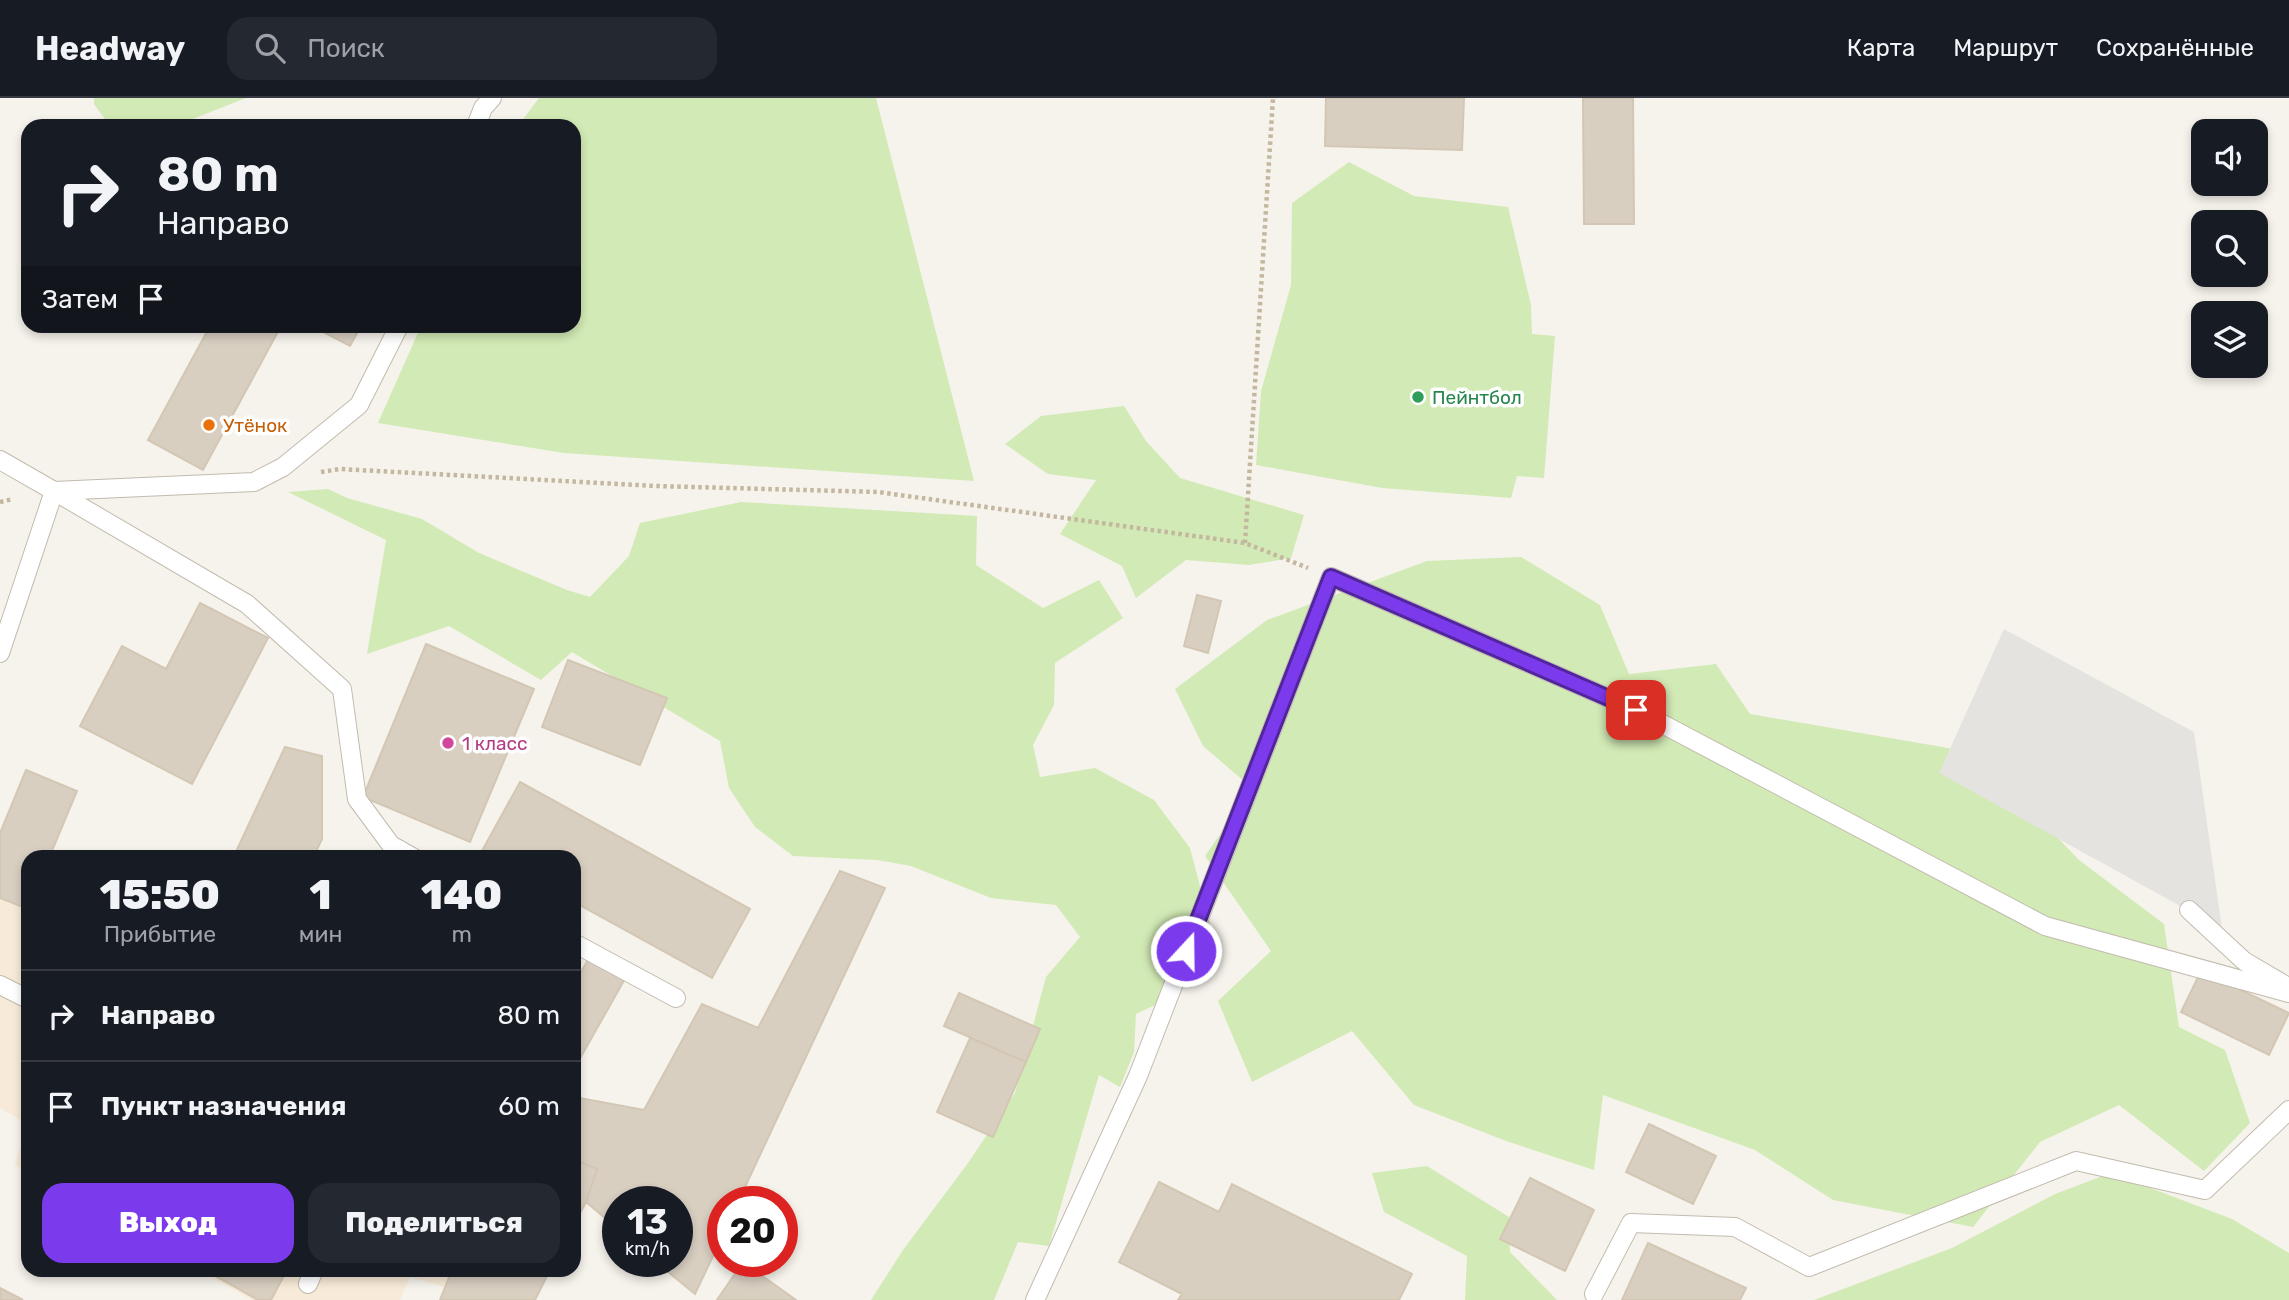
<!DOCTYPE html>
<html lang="ru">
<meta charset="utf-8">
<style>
:root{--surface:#171b24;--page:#242831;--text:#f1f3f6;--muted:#9ea1a6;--line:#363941;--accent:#7c3aed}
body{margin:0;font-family:Rubik,sans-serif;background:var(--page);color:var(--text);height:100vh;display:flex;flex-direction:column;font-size:26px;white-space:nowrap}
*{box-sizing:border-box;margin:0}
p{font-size:23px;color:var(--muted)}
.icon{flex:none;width:38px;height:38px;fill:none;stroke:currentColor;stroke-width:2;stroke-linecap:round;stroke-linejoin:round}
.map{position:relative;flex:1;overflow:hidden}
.side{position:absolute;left:21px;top:752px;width:560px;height:427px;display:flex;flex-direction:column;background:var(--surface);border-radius:21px;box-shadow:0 4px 10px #0003}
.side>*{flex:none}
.top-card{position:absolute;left:21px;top:21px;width:560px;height:214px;border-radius:21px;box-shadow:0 4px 10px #0003;background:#171b24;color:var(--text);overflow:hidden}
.tools{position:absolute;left:2191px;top:21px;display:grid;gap:14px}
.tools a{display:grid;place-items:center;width:77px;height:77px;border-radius:14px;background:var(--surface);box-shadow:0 4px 10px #0003;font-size:35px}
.speed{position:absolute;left:602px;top:1088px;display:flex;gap:14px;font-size:35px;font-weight:700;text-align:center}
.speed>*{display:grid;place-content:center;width:91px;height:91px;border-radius:50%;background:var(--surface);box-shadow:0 4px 10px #0003;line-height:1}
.speed small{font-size:18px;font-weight:400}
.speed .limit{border:10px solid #d22;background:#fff;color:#111}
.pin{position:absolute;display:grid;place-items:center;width:60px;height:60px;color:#fff;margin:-30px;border-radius:14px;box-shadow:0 4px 10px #0006}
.me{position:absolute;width:77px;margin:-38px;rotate:21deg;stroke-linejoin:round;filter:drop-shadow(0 0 5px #0008)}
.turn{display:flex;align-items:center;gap:24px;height:147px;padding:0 21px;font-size:32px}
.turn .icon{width:91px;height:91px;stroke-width:2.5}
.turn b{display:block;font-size:49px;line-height:60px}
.then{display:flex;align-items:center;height:66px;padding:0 21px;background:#0003;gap:14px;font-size:26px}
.eta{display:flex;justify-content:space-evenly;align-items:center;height:119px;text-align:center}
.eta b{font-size:42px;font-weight:800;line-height:49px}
.cta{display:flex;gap:14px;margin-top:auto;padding:14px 21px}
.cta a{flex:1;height:80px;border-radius:21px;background:var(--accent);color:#fff;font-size:28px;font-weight:800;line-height:80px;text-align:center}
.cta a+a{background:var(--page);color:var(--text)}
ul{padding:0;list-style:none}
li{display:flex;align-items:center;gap:21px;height:91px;padding:0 21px;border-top:2px solid var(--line)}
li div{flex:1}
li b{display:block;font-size:26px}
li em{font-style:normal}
header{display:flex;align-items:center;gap:42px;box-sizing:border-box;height:98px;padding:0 35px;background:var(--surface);border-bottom:2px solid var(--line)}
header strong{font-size:33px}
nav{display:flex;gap:38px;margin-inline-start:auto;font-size:24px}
.search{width:490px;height:63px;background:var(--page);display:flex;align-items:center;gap:18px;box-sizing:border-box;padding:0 24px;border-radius:21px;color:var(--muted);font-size:26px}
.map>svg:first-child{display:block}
</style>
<header>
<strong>Headway</strong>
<div class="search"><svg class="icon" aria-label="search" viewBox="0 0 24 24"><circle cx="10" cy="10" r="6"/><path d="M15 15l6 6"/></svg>Поиск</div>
<nav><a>Карта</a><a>Маршрут</a><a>Сохранённые</a></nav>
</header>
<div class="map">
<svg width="2289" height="1202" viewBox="0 0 2289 1202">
<rect width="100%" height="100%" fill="#f6f3ec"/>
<path fill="#f7ead8" d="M0,800L28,812V1074L15,1067L27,1026L0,1010Z
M200,1173H452L445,1189L410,1179L400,1202H252Z"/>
<path fill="#d2eab5" d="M94,0H246L175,28H110L94,6Z
M539,0H876L974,383L564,355L378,325L421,228H574V28H518Z
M1349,64L1414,98L1508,109L1531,207L1532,236L1555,238L1544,380L1517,378L1511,400L1382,390L1256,367L1261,293L1291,187L1292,105Z
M1124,308L1146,343L1180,380L1304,417L1291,460L1249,467L1186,462L1136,500L1122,468L1060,436L1096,382L1048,376L1005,346L1041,318Z
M328,391L347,400L422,421L479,455L567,492L590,499L629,458L640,425L741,404L977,418L976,467L1043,510L1099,482L1123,520L1055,565L1054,607L1033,647L1040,679L1095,670L1154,702L1190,750L1214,841L1180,851L1168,901L1136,916L1134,954L1120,989L1099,977L1049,1148L1018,1144L994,1202H871L903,1152L968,1065L1015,995L1046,879L1080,839L1056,807L991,800L911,768L877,762L793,758L755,729L729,690L720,643L572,554L541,582L449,528L367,556L386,442L288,394Z
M1521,459L1600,507L1629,576L1716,566L1750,616L1977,655L2079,762L2164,826L2179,929L2225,952L2250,1025L2204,1073L2119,1007L2040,1044L1973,1129L1833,1102L1755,1052L1603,997L1594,1072L1506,1043L1414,1007L1352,933L1252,984L1218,903L1271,853L1205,758L1252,690L1203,648L1175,591L1267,522L1427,463Z
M1427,1068L1509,1119L1510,1154L1557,1202H1465L1467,1158L1384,1114L1372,1075Z
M2111,1075L2232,1121L2289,1155V1202H1814L1952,1150L2055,1096Z"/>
<path fill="#e5e3e0" d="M2004,531L2194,634L2222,831L1939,675Z"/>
<path fill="#d8cfc1" stroke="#d3c7b4" stroke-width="2" d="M1326,0H1464L1462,52L1325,48Z
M1583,0H1633L1634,126H1584Z
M210,228H281L203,372L148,342Z
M312,228H361L350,248Z
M1197,497L1221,503L1208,555L1184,548Z
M200,505L268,540L192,686L80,628L122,548L166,571Z
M426,546L534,591L470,744L363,699Z
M568,562L667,600L640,667L542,629Z
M285,649L322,658V741L313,760H233Z
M26,672L77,693L49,760H28V811L0,800V735Z
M520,684L750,811L712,880L574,804V760H493L482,753Z
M840,773L885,790L738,1104H723V1137L695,1196L656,1164H677V1104H618V1131L586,1104L597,1071L574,1061V999L644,1012L702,906L758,930Z
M589,860L626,879L574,971V886Z
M2201,873L2289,915L2269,957L2181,914Z
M959,895L1040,931L1026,964L944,928Z
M970,940L1026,964L993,1039L937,1014Z
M1649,1026L1716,1058L1693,1106L1626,1074Z
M574,1061L597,1071L586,1104L574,1126Z
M1530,1080L1594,1112L1565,1173L1500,1141Z
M1159,1084L1219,1114L1232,1086L1412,1176L1399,1202H1178L1182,1196L1119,1164Z
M1648,1145L1746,1190L1740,1202H1622Z
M743,1164L796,1202H717Z
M205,1172H287L271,1202H258Z
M452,1172H550L535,1202H440Z
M0,1190L23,1202H0Z"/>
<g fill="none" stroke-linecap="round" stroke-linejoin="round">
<defs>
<path id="lane" d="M476,28L483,10L492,0
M0,362L54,393L254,384L283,369L359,307L399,228
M0,555L54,393L247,506L342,591L357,701L391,747L414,760
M2189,812L2244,863L2283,886
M574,845L676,900
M0,887L28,901
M308,1186L314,1172
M1594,1196L1631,1125L1735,1129L1809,1169L2076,1063L2205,1092L2289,1012
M1035,1202L1138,978L1331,479L1636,612L2045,828L2289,895"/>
</defs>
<use href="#lane" stroke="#c2bbae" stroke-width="20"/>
<path stroke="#c4b79f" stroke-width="4.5" stroke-dasharray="3.5 3.5" stroke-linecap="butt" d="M321,374L340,371L656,388L878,394L1245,445L1308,470
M0,404L13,401
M1245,445L1273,0"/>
<use href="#lane" stroke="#fff" stroke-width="18"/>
</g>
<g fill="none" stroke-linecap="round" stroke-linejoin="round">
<defs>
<path id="route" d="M1186,853L1331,479L1636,612"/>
</defs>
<use href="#route" stroke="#51269a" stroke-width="18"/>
<use href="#route" stroke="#7c3aed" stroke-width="12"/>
</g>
<circle fill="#2e9e5b" stroke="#fff" stroke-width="2.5" cx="1418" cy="299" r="7"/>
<circle fill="#e8710a" stroke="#fff" stroke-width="2.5" cx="209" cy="327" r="7"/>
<circle fill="#d1479c" stroke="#fff" stroke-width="2.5" cx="448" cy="645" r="7"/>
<g text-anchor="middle" stroke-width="7" stroke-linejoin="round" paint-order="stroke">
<g font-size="19" fill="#27864d" stroke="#fff" text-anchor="start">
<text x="1432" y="306">Пейнтбол</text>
</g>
<g font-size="19" fill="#c56008" stroke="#fff" text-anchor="start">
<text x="223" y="334">Утёнок</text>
</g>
<g font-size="19" fill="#b23c85" stroke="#fff" text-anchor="start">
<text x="462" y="652">1 класс</text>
</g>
</g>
</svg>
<div class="tools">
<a><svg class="icon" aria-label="sound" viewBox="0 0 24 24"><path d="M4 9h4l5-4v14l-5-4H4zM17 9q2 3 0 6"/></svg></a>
<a><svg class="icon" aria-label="search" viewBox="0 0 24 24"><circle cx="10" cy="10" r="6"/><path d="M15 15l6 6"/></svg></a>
<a><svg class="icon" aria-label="layers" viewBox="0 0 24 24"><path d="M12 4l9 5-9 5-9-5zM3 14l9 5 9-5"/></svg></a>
</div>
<div class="speed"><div>13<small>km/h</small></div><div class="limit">20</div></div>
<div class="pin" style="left:1636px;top:612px;background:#d93025"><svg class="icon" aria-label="arrive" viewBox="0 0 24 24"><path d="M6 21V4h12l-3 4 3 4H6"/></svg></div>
<svg class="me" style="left:1186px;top:853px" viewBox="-20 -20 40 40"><circle r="17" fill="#7c3aed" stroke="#fff" stroke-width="3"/><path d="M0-11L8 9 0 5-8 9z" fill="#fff"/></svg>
<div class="top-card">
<div class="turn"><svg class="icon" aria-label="right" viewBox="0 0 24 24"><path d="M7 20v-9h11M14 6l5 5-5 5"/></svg><div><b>80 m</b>Направо</div></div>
<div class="then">Затем<svg class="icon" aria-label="arrive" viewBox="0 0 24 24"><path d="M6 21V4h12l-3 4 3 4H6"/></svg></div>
</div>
<section class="side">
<div class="eta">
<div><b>15:50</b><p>Прибытие</p></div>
<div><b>1</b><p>мин</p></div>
<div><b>140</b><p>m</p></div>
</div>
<ul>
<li><svg class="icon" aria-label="right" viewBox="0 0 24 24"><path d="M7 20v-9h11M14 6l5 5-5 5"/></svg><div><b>Направо</b></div><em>80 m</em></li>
<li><svg class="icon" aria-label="arrive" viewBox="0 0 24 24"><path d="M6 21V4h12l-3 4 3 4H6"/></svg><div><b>Пункт назначения</b></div><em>60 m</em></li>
</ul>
<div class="cta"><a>Выход</a><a>Поделиться</a></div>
</section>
</div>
